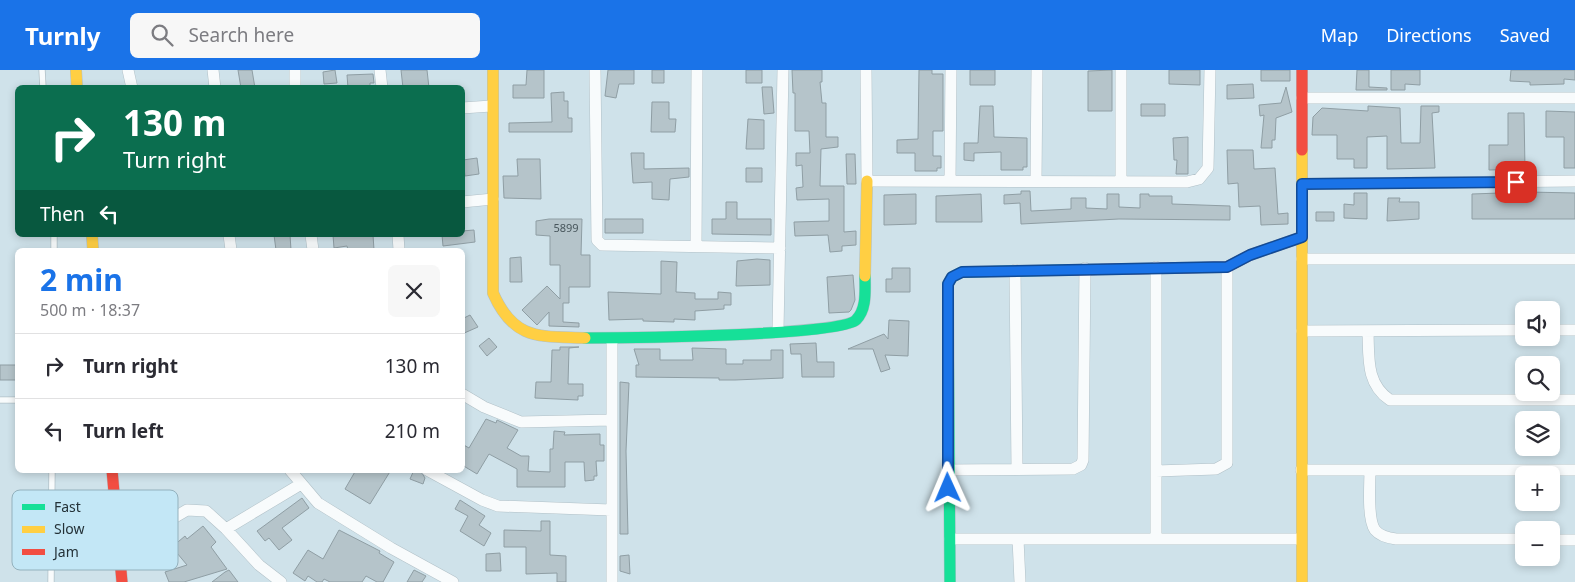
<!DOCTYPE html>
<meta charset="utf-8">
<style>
:root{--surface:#fff;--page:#f7f7f7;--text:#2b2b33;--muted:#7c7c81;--line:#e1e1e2;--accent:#1a73e8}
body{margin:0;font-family:"Noto Sans",sans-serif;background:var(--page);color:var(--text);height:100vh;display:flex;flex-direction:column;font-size:19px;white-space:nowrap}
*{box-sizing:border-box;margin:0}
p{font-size:16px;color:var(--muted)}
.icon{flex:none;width:28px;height:28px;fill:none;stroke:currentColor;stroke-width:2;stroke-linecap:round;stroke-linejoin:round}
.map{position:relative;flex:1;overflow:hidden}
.side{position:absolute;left:15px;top:178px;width:450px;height:225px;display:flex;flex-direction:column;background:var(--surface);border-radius:8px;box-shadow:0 2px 8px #0003}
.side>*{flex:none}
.hud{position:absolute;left:15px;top:15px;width:450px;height:152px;border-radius:8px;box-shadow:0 2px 8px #0003;background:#0b6e4f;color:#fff;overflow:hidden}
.controls{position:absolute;left:1515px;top:231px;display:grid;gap:10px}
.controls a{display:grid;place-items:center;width:45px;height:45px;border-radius:8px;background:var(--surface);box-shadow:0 2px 8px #0003;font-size:25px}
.pin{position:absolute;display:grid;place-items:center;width:42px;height:42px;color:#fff;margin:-21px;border-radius:10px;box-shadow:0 2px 8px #0006}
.me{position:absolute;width:55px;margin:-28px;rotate:359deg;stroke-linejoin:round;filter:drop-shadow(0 0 4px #0008)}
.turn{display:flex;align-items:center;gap:18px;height:105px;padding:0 25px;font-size:22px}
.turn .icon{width:65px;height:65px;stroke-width:2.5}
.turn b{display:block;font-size:35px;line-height:42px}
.then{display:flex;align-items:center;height:48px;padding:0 25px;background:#0003;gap:10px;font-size:19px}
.round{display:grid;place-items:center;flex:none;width:52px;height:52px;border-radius:8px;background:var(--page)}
.headline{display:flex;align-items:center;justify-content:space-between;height:85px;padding:0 25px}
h1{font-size:30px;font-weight:700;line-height:38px;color:var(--accent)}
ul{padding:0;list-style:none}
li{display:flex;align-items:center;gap:15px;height:65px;padding:0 25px;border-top:1px solid var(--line)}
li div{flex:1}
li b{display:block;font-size:19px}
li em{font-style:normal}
header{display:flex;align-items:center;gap:30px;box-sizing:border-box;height:70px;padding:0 25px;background:var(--accent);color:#fff}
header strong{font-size:24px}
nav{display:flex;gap:28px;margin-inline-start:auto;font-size:18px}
.search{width:350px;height:45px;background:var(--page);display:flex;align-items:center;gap:12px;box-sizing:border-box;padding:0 18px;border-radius:8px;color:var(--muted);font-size:19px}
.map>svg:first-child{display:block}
</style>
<header>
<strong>Turnly</strong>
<div class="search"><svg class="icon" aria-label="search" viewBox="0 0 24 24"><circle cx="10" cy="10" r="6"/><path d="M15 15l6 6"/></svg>Search here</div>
<nav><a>Map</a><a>Directions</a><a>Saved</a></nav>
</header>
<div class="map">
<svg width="1575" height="512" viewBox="0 0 1575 512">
<rect width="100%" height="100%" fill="#cfe2ea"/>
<path fill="#b5c4ca" stroke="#8f9ea4" d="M238,0H252L255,18H241Z
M335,0L337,13L324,14L323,2Z
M401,0H427L429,18H403Z
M527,0H544V28H513V15H526Z
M608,0H634V14H619L616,28L605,26Z
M652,0H664V13H652Z
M746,0H762V13H746Z
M792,0H822V12H820L822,33H826V67H838V77L821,79L820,116H844V162L856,161V175L842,176V181L830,182L828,165L795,166L794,152L829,151V129L797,130L796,118L803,117L802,95L796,96V83H810L809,61H795V23H793Z
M919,0H932V4H943V61H933V86H941V98H937V101H915V83H897V70L918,69Z
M970,0H995V15H970Z
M1112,0V41H1088V1Z
M1169,0H1200V15L1169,14Z
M1261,0H1290V11H1261Z
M1357,0H1369V17L1387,18V20H1356Z
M1391,0H1420V15L1405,14V20H1391Z
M1511,0H1575V10L1564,9V14L1530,15V12L1510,11Z
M373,4L374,13H370V18H348L347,5Z
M1253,14L1254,28L1227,29V15Z
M762,17H772L774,43L764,44Z
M1286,17L1292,42L1276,48L1275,70H1272V78H1261L1264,45L1260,46L1259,35L1281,33Z
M564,22V31H568V48H572V62H509V53L552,52L551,23Z
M652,32H669V49H676L675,62H651Z
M1141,34H1165V46H1141Z
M980,36H993L994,67L1027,68V97H1023V100H1001V82L974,83V91L964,90V73H978Z
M1368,36L1400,38L1401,73H1420L1421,36H1439V42L1432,43L1435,98L1387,99V66L1367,67V98H1354V89H1337V65H1312L1313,47L1322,38L1368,41Z
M1546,41L1575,42V98H1564V67H1546Z
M1508,43H1524L1525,99L1489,100V75H1508Z
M748,49L764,50V79H746Z
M1188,67V104H1176L1177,90H1174L1173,68Z
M1227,80H1253L1254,99L1275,98L1278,144L1288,143V154L1261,155L1260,136L1239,137L1238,113L1228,114Z
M631,83H644V99L689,98V107L670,109L669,130L652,129V112L633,113Z
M846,84H855L856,114H847Z
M477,88L479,104L465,106L463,90Z
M517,89H540L541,129L504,128L503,106H518Z
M746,98H762V112H746Z
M1021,121H1030L1031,141L1071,139V128H1086V138L1107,139V124H1119V137L1140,138V124H1149V126H1172V134L1230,136V150L1119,149L1021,154L1020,133L1004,134V125L1021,124Z
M1528,122L1575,123V149H1472V124Z
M1354,123H1367V149L1344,148V134L1354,135Z
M916,124V154L884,155V125Z
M981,124L982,152H936V126Z
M1388,128H1400L1399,132H1419V149L1387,151Z
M726,132H737V149H771V165L712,164V149H726Z
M1316,142H1334V151H1316Z
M549,149H582L581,185H590V217H569V233H563V252L579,253V257L549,256V242L537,255L522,240L547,216L560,229V195H550V166L536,165V151Z
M605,149H643V163H605Z
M474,160L475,172L443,176L442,165H462V161Z
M274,165H290L291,180H276Z
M333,165H373L374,180H348L347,176L334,178Z
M521,187L522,212H510V188Z
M757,189L770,190V215L736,216L737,191Z
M661,191L677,192L676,222L695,223V229H718V222L731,223V235H724V239L695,241V250L674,249V252L643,251V249L609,250L608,222L661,224Z
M892,198H910V222H886V209H892Z
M853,205L855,230L851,240L849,242L829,243L827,207Z
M470,245L478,257L462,264V249Z
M889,250L909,251L908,286L885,285L890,299L881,302L873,279H848L884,264L888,269Z
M489,268L497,277L487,286L479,276Z
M816,273L817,292H834V307H802L801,284H791L790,274Z
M560,277H579L569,278L568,314H583V326H578V330L535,328L536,312H551L552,280H560Z
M692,278L726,279V294H743V290H771V280H783V308L735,310H719V308L636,307V295H639L634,279H660V290H693Z
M0,295H18V310H0Z
M620,312L629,313L626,381L628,464H620Z
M486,349L496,353L497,350L518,360L507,378L521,386H529L528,401L550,402V379H553L554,361L565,362L564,365L600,364V375H604V391H596L597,406H594V410L585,411L584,392H565V417H517V399L489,384L477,404L462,395V374L469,378Z
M356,400H391L370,434L345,419Z
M414,400H420L425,408L423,414L410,409Z
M302,428L309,438L282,458L292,470L279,480L269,468L265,471L257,461Z
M460,430L485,446L479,455L491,463L484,476L460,461L468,446L455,439Z
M541,451H550V485L566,486V512H557V503L526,504V477H504V460L541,461Z
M203,456L216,472L211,477L227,499L184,512H169L165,502L187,495L172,477L185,466L187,469Z
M339,460L380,481L379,483L394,492L383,512H377L366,506L362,512H330L324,509L322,512H317L308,506L305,511L293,503L308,480L323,489Z
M500,483L501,501H486V484Z
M629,485L630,504L620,501V486Z
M229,500L238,512H212L225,502Z
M414,500L426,506L422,512H407Z"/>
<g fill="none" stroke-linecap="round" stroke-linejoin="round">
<defs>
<path id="lane" d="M42,0L43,18
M54,165V180
M0,330H18
M51,512L52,400"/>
<path id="street" d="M128,0L132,18
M213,0L215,18
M295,0V18
M380,0L382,18
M595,0L597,170L602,175L780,178
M866,0L867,111L1187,112L1199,109L1208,98L1210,0
M1121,0V112
M1302,28H1575
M462,38L491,36
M950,111L951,0
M1036,111L1037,0
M1302,114L1575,111
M462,132L493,129
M229,165L231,180
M311,165L313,180
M398,165L399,180
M696,176L697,0
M1302,189H1575
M1015,200L1017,399
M1551,260H1575
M778,261L783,0
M1302,261L1524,260
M1368,262C1369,288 1366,314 1390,330H1575
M462,324L484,337L521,352L611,350
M290,400L318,433L391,478L453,512
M427,400L482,430L498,436L611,440
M948,400L1073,399L1081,395L1083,390L1085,198
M1301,400H1575
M1370,400C1370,414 1367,449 1375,460C1380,466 1388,468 1396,469H1524
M1156,401L1216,399L1227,393V197
M950,469H1300
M1018,469L1020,512
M1156,469V197
M1551,470H1575
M119,480L187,440L206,441L226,459
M281,512L259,495L226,459L301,414
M612,512V269"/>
<path id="fast" d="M585,268C620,268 839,266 856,250C867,239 865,221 865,206
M950,512L948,214L952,207L962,202L1072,200"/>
<path id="slow" d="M76,0L77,18
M493,0V223C514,271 540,266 585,268
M1302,80V512
M92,165L93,180
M865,206L867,111"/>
<path id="jam" d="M1302,0V80
M1072,200L1227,197L1250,185L1302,167
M112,400L122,512"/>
</defs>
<use href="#lane" stroke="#b1c0c7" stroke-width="7"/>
<use href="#street" stroke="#b1c0c7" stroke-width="12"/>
<use href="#fast" stroke="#b1c0c7" stroke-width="12"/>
<use href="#slow" stroke="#b1c0c7" stroke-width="12"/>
<use href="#jam" stroke="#b1c0c7" stroke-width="12"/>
<use href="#lane" stroke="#f8fbfc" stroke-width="5.5"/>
<use href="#street" stroke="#f8fbfc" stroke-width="11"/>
<use href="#fast" stroke="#16e098" stroke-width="11"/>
<use href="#slow" stroke="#ffcf43" stroke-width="11"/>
<use href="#jam" stroke="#f24e42" stroke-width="11"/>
</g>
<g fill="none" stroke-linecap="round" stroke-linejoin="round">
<defs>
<path id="route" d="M948,418V214L952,207L962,202L1227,197L1250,185L1302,167V114L1516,112"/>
</defs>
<use href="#route" stroke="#114b97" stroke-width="12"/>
<use href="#route" stroke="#1a73e8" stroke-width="9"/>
</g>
<g text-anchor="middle" stroke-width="4.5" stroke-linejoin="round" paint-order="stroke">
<g font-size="11" fill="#48565c">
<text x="566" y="162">5899</text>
</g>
</g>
<rect x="12" y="420" width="166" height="80" rx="8" fill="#c3e7f6" stroke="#93b1bd" stroke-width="1"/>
<rect x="22" y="434" width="23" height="6" fill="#16e098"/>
<rect x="22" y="456" width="23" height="7" fill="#ffcf43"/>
<rect x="22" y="479" width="23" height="6" fill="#f24e42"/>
<g font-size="14" fill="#243238">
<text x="54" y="442">Fast</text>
<text x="54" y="464">Slow</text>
<text x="54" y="487">Jam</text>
</g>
</svg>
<div class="controls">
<a><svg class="icon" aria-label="sound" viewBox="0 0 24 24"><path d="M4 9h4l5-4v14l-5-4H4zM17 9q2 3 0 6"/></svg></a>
<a><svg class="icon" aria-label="search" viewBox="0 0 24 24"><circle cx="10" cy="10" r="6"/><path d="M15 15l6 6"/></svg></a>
<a><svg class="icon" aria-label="layers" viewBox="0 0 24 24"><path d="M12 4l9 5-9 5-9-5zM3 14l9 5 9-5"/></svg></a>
<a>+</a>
<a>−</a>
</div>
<div class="pin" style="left:1516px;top:112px;background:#d93025"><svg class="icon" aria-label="arrive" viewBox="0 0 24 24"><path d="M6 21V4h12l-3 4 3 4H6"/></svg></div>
<svg class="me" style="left:948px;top:418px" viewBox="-20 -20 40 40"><path d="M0-17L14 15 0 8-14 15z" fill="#1a73e8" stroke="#fff" stroke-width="4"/></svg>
<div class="hud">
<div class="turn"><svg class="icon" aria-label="right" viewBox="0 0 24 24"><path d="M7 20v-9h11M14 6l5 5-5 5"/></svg><div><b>130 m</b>Turn right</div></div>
<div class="then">Then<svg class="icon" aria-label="left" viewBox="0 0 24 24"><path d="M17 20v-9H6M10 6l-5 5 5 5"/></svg></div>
</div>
<section class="side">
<div class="headline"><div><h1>2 min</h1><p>500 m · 18:37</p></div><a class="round"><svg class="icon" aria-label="close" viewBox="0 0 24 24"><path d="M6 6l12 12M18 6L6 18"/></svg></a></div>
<ul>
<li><svg class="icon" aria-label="right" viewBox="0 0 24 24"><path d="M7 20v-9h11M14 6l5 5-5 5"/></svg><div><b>Turn right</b></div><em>130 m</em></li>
<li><svg class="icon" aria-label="left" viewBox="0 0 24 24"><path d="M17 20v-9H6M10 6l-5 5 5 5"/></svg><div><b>Turn left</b></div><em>210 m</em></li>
</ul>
</section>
</div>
